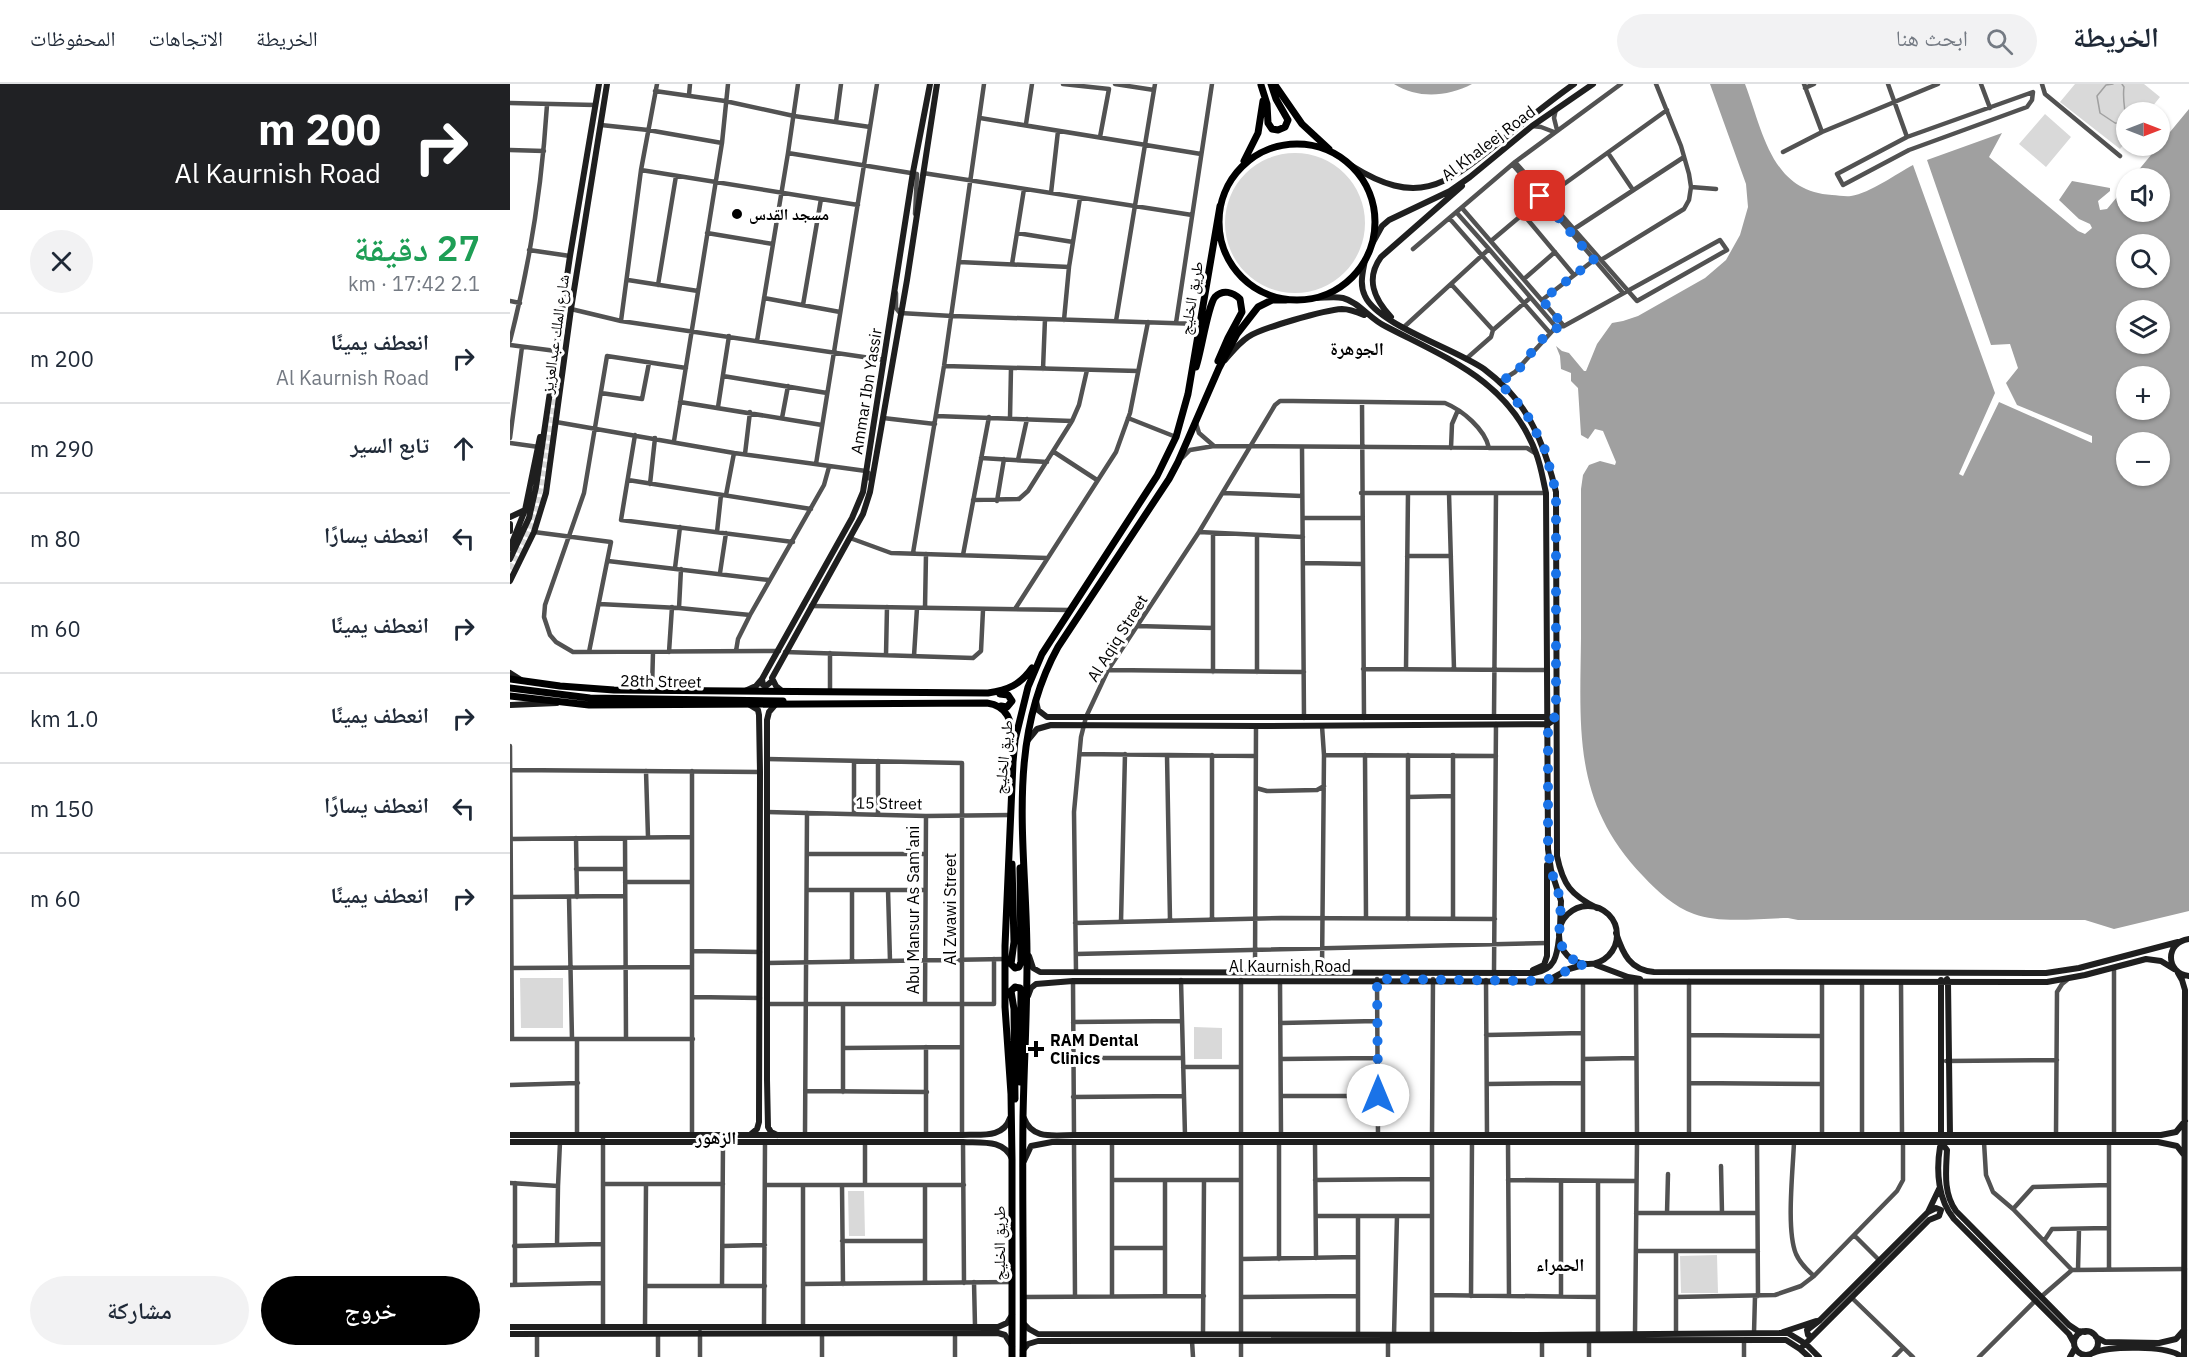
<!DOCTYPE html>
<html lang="ar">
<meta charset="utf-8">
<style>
:root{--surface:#fff;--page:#f2f2f3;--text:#1f2937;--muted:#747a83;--line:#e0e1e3;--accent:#000}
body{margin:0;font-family:"IBM Plex Sans","Noto Naskh Arabic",sans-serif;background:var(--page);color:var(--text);direction:rtl;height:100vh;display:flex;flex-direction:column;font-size:22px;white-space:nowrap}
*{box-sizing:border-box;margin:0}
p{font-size:20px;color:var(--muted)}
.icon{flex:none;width:33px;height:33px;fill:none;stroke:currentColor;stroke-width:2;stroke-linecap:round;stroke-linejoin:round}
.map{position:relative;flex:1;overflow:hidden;direction:ltr}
.sheet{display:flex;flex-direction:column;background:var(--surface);width:510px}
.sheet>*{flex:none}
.top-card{background:#202124;color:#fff;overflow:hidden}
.needle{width:39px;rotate:90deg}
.tools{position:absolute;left:1606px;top:18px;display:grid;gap:12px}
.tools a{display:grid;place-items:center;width:54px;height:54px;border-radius:50%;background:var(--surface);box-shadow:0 2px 4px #0004;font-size:30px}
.pin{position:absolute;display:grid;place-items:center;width:51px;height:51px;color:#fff;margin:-26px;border-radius:12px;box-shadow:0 3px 9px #0006}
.me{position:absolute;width:66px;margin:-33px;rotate:0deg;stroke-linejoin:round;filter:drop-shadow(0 0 4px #0008)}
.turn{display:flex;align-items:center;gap:21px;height:126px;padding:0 30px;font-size:27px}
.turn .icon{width:78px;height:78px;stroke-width:2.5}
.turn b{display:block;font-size:42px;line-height:51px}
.round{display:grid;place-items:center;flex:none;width:63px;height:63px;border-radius:32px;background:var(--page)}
.summary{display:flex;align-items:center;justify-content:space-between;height:102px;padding:0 30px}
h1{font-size:36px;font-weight:600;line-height:45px;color:#1e9e55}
.cta{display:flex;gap:12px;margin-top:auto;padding:12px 30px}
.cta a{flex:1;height:69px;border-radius:36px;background:var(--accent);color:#fff;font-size:24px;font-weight:600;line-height:69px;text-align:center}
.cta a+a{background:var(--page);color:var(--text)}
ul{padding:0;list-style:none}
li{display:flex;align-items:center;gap:18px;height:90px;padding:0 30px;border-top:2px solid var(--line)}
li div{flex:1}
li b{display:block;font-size:22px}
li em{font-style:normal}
header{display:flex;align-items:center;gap:36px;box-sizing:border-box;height:84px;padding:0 30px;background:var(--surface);border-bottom:2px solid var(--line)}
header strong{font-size:28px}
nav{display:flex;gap:33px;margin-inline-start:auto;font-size:21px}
.search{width:420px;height:54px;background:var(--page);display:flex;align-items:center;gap:15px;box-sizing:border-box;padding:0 21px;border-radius:33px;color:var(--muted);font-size:22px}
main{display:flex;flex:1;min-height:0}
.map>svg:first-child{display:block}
</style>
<header>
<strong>الخريطة</strong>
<div class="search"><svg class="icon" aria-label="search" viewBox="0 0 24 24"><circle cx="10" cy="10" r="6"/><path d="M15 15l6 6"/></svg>ابحث هنا</div>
<nav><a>الخريطة</a><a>الاتجاهات</a><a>المحفوظات</a></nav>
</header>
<main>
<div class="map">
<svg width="1679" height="1273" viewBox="0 0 1679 1273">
<rect width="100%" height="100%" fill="#fff"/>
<path fill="#d9d9d9" d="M1565,0H1634L1650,13L1638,28H1617V56L1610,65L1550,18Z
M1535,30L1561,53L1536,83L1509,60Z
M715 139a70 70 0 1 1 140 0a70 70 0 1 1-140 0Z
M10,894H53V944H11Z
M684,943L712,944V975H684Z
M338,1107H354L355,1152H339Z
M1207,1171L1208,1209H1171L1170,1172Z"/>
<path fill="#a0a0a0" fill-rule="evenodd" d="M884,0H962C937,13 908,15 884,0Z
M1200,0H1235C1253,47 1261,108 1322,111C1328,111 1335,113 1341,112C1360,109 1386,90 1403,81L1485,309L1449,390L1453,392L1489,318L1582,359V352L1507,321L1496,299L1508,284L1500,260L1481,261L1417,76L1492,49L1479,73L1568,147L1575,150L1582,144L1580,140L1569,135L1549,116L1562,97L1600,104V107L1588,117L1590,126L1597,125L1617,101V128H1650V94H1622L1679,25V827L1604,845L1575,836H1288L1278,834C1250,834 1210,840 1184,830C1164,823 1147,807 1133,792C1063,719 1070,648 1071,554C1071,505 1071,455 1071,405L1073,391L1079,381L1090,377L1105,381L1106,378L1093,347L1085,345L1078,355L1071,351L1068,304L1061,297V289L1051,285L1050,272L1046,262L1052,267L1059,269L1074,287H1076L1087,260L1102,239L1113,237L1128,232L1195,194L1216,176L1230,151L1238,123L1236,100ZM1617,160H1650V194H1617ZM1617,226H1650V260H1617ZM1617,292H1650V326H1617ZM1617,358H1650V392H1617Z"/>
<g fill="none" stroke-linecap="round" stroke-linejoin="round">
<path stroke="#a0a0a0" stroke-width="1.5" d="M1603,0L1596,1L1587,12L1590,29L1605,39L1616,41C1616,28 1612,16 1614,3L1612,0"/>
<path stroke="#d9d9d9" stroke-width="6" stroke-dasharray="6 3" stroke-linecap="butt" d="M0,485L13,461L27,424L46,311"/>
<path stroke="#525252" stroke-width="4.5" d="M553,0L599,5L590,53
M605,0L644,6
M1294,0L1312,48
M1378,0L1397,53
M1471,0L1480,24
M1532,0L1535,10L1610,72
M1295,4L1304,0
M145,7L215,17L284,32L360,43
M1523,8L1522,16L1517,23L1399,66L1333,101L1327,90L1397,53Z
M179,11L180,0
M0,19L85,21
M1046,25L1044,34L1047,46
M470,34L691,70
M326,38L331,0
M516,40L522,0
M91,41L138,46L212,59
M1022,42L1031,43L1044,48
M0,66L34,67
M1273,68L1312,48L1428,0
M278,69L407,90L405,130
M1098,69L1123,106
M1003,81L1113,209
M131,86L348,121
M413,89L682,131
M1181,103L1206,105
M541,109L548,47
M1036,113L1157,26
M952,124L1054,242
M940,135L1040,249
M1064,145L1174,73
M197,149L263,160
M507,149L563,158
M981,157L1013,130L1064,191
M903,165L1005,78L1111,0
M979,165L1046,243
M19,166L60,172
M1091,176L1174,125L1179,116L1181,103L1179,90L1171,62L1146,0
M449,178L559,183
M502,180L514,105
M1014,195L1045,168
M118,196L188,207
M941,200L983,246L1020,214
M148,201L166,92
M386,209V224L390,229L442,232L690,240
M254,214L330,228
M1032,216L1084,176
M0,217L10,219
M293,221L311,115
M61,225L111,237L374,276
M554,236L559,183L570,114
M111,237L131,86L147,0
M606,237L645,0
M666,239L702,0
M894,243L979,165L947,129
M0,257C20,180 32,100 37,21
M247,257L278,69L288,0
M0,261L46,267
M956,275L981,253L983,246
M434,282L628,287
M176,284L97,272L74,409L35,521L34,533L40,551L46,558L63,568L269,567
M533,285L535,235
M213,292L317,309
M989,298L1005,288L1046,243L1054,242L1210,156L1217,166L1127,217C1087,171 1046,125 1005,78
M91,309L132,315L139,279
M170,318L312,341
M852,318L854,634
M208,323L219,252
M426,332L562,337
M272,334L278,302
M373,334L425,340
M500,334L501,284
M618,334L666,353
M46,338L224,369L356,387L359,389L360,395
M686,339L689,349L704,362
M125,351L111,436L283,458
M0,354L12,263
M164,357L212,59L218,0
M0,359L29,363
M792,364L794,634
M941,364L942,340L948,326
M544,368L587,396
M235,370L240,328
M471,374L537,378
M672,374L680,366L704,362L1017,364L1025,369
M508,376L517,335
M306,380L367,0
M118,396L301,425
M140,400L145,354
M713,409L792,412
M851,409H1036
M939,409L944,585
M216,411L224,369
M463,416L509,415L518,407L562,337L569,321L577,286
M487,417L494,375
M793,434H852
M24,448L101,458L79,568
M207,448L211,411
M689,448L793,453
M340,454L381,469L537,474
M403,469L434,282L474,0
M453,471L479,333
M897,472H941
M98,477L259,496
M793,479L852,480
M165,484L170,443
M210,489L216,449
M89,520L169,524L240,531
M301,522L560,526
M169,524L171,485
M415,524L416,470
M505,525L606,368L620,329L638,238
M627,542L703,544
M226,567L228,555L240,531L314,401L319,383
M159,568L162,523
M275,568L463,574L471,567L473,526
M320,569V608
M376,571L377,523
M404,572L407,524
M853,585L1037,586
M896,585L898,409
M598,586L794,588
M703,588V449
M747,588V451
M142,606L143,568
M984,633L986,409
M812,642L814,671L812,887
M0,662L2,955
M570,670L746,672
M657,671L660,836
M814,671L986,672
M855,671L856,834
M898,671V835
M943,671V835
M257,675L452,679V1051
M344,677V730
M0,686L250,688
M136,687L138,753
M182,687V1051
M746,704L757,707L807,706L814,702
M898,713L943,712
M257,728L416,732L501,731
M368,731V677
M66,754L67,813
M115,754L116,955
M1,755L182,753
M297,770H415
M66,785H115
M115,798H182
M297,806H414
M342,806V877
M378,806L380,877
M1,813L115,812
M59,813L62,955
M702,835V671
M611,838L615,670
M565,839L771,834L985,835
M182,867L250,868
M566,870L1037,859
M257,879L495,875
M1,884L182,883
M745,887L746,642
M566,888L564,728L571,653L576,633L598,586L689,448L765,321L770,317H783L935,319C952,326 975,345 979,364
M984,888L986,640
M867,895L868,1051
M671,896L675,1051
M976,896L977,1051
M563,897L564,1051
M770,897L771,1051
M1179,897V1051
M1073,898V1051
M1126,898L1127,1051
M1391,898L1392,1051
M183,913L250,914
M257,920H484V875
M333,920V1008
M415,920L416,732
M563,938L672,937
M771,939L867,937
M976,951L1073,949
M1179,951L1311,952
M0,955H183
M67,955V1051
M333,964L452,963
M563,974H673
M771,975L868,974
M1073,975L1126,974
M1436,977L1547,976
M673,983H731
M1179,999L1311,1000
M977,1000L1073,999
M0,1001L68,999
M296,1007L417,1008
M771,1012H868
M563,1013L674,1012
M93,1051V1242
M295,1051L297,729
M416,1051V963
M731,1051V896
M922,1051L923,895
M1312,1051V898
M1352,1051V899
M1546,1051L1547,908L1552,900L1557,896
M1604,1051V884
M355,1058V1101
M453,1058L454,1199
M564,1058L565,1212
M731,1058V1250
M805,1058L806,1174
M998,1058L999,1212
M1247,1058L1248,1212
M1284,1058C1283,1086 1276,1146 1286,1170C1290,1179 1297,1186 1304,1192
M1474,1058L1476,1091L1483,1108L1503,1125L1562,1186
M1599,1058V1185
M1211,1082L1212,1129
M602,1096H731
M805,1096L922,1095
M998,1096L1126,1097
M1051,1097V1212
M1088,1097V1250
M0,1099L48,1102L47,1161
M5,1099V1201
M93,1100H213
M255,1101H454
M332,1101L333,1200
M48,1102L50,1058
M293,1102V1243
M415,1102V1199
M1503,1125L1523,1103L1599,1101
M1126,1129H1247
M1157,1129L1158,1090
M806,1132H922
M1344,1151L1370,1177
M332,1157H415
M1534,1157L1542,1145L1599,1144
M4,1162L93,1160
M213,1162L255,1161
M602,1164H655
M1126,1167H1248
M731,1175L848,1173
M769,1175V1058
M1568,1186L1569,1145
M464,1198L465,1242
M293,1200L502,1198
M0,1201L93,1199
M212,1201L213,1058
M137,1202H255
M922,1211L1088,1213
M602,1212V1058
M655,1212V1096
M961,1212L962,1058
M1532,1212L1562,1186L1675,1185
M514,1213L694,1212
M731,1213L848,1212
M1166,1213L1265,1211L1291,1202L1304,1192L1387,1107L1393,1096V1058
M1342,1214L1403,1273
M135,1242L136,1100
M254,1242L255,1058
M312,1249V1273
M445,1249V1273
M1244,1249L1245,1212
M27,1250V1273
M693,1250L694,1096
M848,1250V1132
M1125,1250L1127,1058
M1166,1250V1167
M884,1251L887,1132
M922,1251V1058
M682,1257L683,1273
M878,1257V1273
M1234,1257V1273
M148,1273V1250
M190,1273V1248
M731,1273V1257
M1032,1273V1258
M1079,1273V1258
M1384,1273L1393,1264
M1469,1273L1526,1216"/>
<path stroke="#1f1f1f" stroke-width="6" d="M842,82C906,122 934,103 987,60C1012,40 1037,19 1064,0
M862,160L872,142L879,136L940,107L960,93L1022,42L1083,0
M855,176C853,188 849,200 855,212C868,241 946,265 974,285C982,291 991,299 998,306C1025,335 1037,371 1046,408L1047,772C1053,801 1061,811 1087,824
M806,214C814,214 824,212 833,214C849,218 860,235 875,242C938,275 999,297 1026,369C1031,382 1033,396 1036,409L1038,765L1041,786L1051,817L1050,844
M881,233C864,215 855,195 871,173L952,102
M715,276C722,268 729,259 738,253C751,244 815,226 832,225C840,225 847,228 854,231
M0,433L15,426
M0,440V447
M0,464L15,426L30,353
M0,475L19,434L26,403L60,172L89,0
M0,497L24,448L36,409L61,225L97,0
M0,589L11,596
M252,595L253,601L256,602L262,597
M235,607L246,602L252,595L342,434L353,408L403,88L420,0
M272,607L266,602L262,594L353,430L360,408L397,196L427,0
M526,617L528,626L537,633H1040
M0,621L47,619
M240,621L248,626L249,631L250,688L249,1038L247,1045L241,1050
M265,621L259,628L257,636V996L258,1043L261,1048L267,1051
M518,656L527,645L541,641L746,642L1038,640L1041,638
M1049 851a29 29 0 1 1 58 0a29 29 0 1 1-58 0Z
M1106,849C1113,870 1120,886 1144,888L1536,889L1569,884L1668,858
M1679,855C1655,858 1655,889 1679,892
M519,872L523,884L530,888L1024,889C1045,886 1047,872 1049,854
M1086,881L1118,893L1130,895
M1023,886L1034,881L1037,872V781
M1668,889L1672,896L1675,906L1674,1273
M1437,895L1438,898L1440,1051
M1039,896L1059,885L1073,881
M1431,896V1051
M518,912L521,904L526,900L563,897C888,895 1213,898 1537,898L1575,891L1636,875L1651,877L1664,885
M514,1034C522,1056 544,1051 564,1051H1651L1666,1048L1675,1037
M0,1051H452C470,1050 493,1055 500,1034
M0,1058H453C471,1059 494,1055 502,1075
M514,1077L521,1062L542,1058H1648L1667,1062L1674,1071
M1418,1128L1429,1105
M514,1240L519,1245L528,1250L1025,1251L1278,1249L1296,1260L1309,1273
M0,1243H488L497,1239L502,1231
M1564 1259a12 12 0 1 1 24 0a12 12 0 1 1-24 0Z
M1273,1248L1306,1237
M0,1250L488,1249L495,1251L502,1262
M1586,1253L1595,1258L1649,1259L1666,1255L1674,1246
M1564,1259L1559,1250L1444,1135C1428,1116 1426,1087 1430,1063L1434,1062L1437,1066C1436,1087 1433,1109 1446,1127L1559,1241L1568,1247L1575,1248
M1293,1262L1419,1136L1429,1132L1431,1126L1426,1124L1418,1128L1310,1236L1297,1246L1298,1251L1302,1253
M513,1266L518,1260L528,1257L1276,1256L1290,1265L1299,1273
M1583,1269C1600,1262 1658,1261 1672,1273
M1560,1273L1565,1264"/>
<path stroke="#000" stroke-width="7" d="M751,1L757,20L758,39L762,45L768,46L775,43L778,36L766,15L761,0
M765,1L792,40L819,65
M709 138a78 78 0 1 1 156 0a78 78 0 1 1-156 0Z
M734,77L748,49L753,17
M686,283C691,269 698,221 705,213C713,205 723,208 730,215L732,228L718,254L708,277
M0,595L50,602L104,606L478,609C498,606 510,601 522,584
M0,604L80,614L273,617
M490,610L498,611L502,617L497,623L491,622
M0,612L79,621L477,619C498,622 502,637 502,656
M502,780L504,858L501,880L505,884L509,883L511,878L510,784
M505,1015L504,925L501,907L505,903L510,904L511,908L510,998
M502,1273V1075L501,1010L495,923V862L503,678L505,656L518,603L532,570L647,392L666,353L678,310L710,122
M513,1273C514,1193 512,1113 513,1033C514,981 517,930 517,879C518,771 493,662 548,563L659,395L668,378L709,284L727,250L748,223L762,216H776"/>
</g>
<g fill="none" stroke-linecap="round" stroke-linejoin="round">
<path stroke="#1a73e8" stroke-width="10" stroke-dasharray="0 18" d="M868,1011L867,895L1032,897C1048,893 1060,883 1076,880L1062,875L1055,870L1049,854L1051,817L1041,786L1038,765V640L1044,635L1046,628V408L1035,366L1026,348L1015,327L989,298C995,295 1001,292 1006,288C1020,274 1033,245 1054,242L1032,216L1084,176L1030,112"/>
</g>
<g fill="#000" stroke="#fff" stroke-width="2">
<circle cx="227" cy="130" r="6"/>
<path d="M523 956h6v6h6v6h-6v6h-6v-6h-6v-6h6z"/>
</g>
<g text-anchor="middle" stroke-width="6" stroke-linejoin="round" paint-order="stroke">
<g font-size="16" fill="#000" stroke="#fff">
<text transform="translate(978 59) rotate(-37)" y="6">Al Khaleej Road</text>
<text transform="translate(681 214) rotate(-80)" y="6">طريق الخليج</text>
<text transform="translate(45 250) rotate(-82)" y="6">شارع الملك عبدالعزيز</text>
<text transform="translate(356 307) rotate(-81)" y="6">Ammar Ibn Yassir</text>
<text transform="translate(607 554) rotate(-58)" y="6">Al Aqiq Street</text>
<text transform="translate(151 597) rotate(1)" y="6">28th Street</text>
<text transform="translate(493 673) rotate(-84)" y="6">طريق الخليج</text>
<text transform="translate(379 719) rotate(1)" y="6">15 Street</text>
<text transform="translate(440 825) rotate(-90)" y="6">Al Zwawi Street</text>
<text transform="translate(403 826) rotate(-90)" y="6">Abu Mansur As Sam'ani</text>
<text x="780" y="888">Al Kaurnish Road</text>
<text transform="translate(489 1159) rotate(-90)" y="6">طريق الخليج</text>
</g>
<g font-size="16" font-weight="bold" fill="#000" stroke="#fff" text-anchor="start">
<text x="239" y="136">مسجد القدس</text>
<text x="540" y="962">RAM Dental<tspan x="540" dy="18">Clinics</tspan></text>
</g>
<g font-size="18" font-weight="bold" fill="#000" stroke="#fff">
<text x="847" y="271">الجوهرة</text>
<text x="206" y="1060">الزهور</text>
<text x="1050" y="1187">الحمراء</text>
</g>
</g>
</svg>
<div class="tools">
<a><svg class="needle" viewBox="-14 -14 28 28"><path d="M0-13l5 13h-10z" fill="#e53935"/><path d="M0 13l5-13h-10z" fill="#747a83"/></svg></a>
<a><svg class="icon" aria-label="sound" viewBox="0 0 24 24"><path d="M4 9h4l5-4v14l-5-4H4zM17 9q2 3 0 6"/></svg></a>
<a><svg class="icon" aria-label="search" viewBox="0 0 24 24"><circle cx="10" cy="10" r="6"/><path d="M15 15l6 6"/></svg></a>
<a><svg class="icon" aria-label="layers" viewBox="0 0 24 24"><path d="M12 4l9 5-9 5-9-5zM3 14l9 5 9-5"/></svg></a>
<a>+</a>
<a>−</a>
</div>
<div class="pin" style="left:1030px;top:112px;background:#d93025"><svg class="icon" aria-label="arrive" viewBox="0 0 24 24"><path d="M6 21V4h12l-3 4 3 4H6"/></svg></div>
<svg class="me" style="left:868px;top:1011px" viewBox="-20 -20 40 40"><circle r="19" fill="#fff"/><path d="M0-13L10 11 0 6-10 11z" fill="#1a73e8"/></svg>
</div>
<section class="sheet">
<div class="top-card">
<div class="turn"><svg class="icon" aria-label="right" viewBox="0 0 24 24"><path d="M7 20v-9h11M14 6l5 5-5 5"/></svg><div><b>200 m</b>Al Kaurnish Road</div></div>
</div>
<div class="summary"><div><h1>27 دقيقة</h1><p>2.1 km · 17:42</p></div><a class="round"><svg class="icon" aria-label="close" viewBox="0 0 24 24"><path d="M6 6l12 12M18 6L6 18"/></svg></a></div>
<ul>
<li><svg class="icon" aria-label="right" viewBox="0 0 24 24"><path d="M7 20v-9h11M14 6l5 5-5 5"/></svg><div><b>انعطف يمينًا</b><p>Al Kaurnish Road</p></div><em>200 m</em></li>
<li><svg class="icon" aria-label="ahead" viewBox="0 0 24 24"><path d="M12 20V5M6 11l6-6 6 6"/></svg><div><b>تابع السير</b></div><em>290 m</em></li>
<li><svg class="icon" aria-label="left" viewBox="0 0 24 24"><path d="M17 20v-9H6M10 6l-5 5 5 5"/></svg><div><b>انعطف يسارًا</b></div><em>80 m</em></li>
<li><svg class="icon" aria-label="right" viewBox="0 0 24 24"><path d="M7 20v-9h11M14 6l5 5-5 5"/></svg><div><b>انعطف يمينًا</b></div><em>60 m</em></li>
<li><svg class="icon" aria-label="right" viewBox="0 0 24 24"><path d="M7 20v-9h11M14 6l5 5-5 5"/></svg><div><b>انعطف يمينًا</b></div><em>1.0 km</em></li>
<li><svg class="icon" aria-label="left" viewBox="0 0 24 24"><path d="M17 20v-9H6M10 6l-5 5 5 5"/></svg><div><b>انعطف يسارًا</b></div><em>150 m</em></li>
<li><svg class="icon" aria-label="right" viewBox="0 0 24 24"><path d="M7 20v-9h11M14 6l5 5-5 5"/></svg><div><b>انعطف يمينًا</b></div><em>60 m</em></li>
</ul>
<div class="cta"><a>خروج</a><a>مشاركة</a></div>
</section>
</main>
